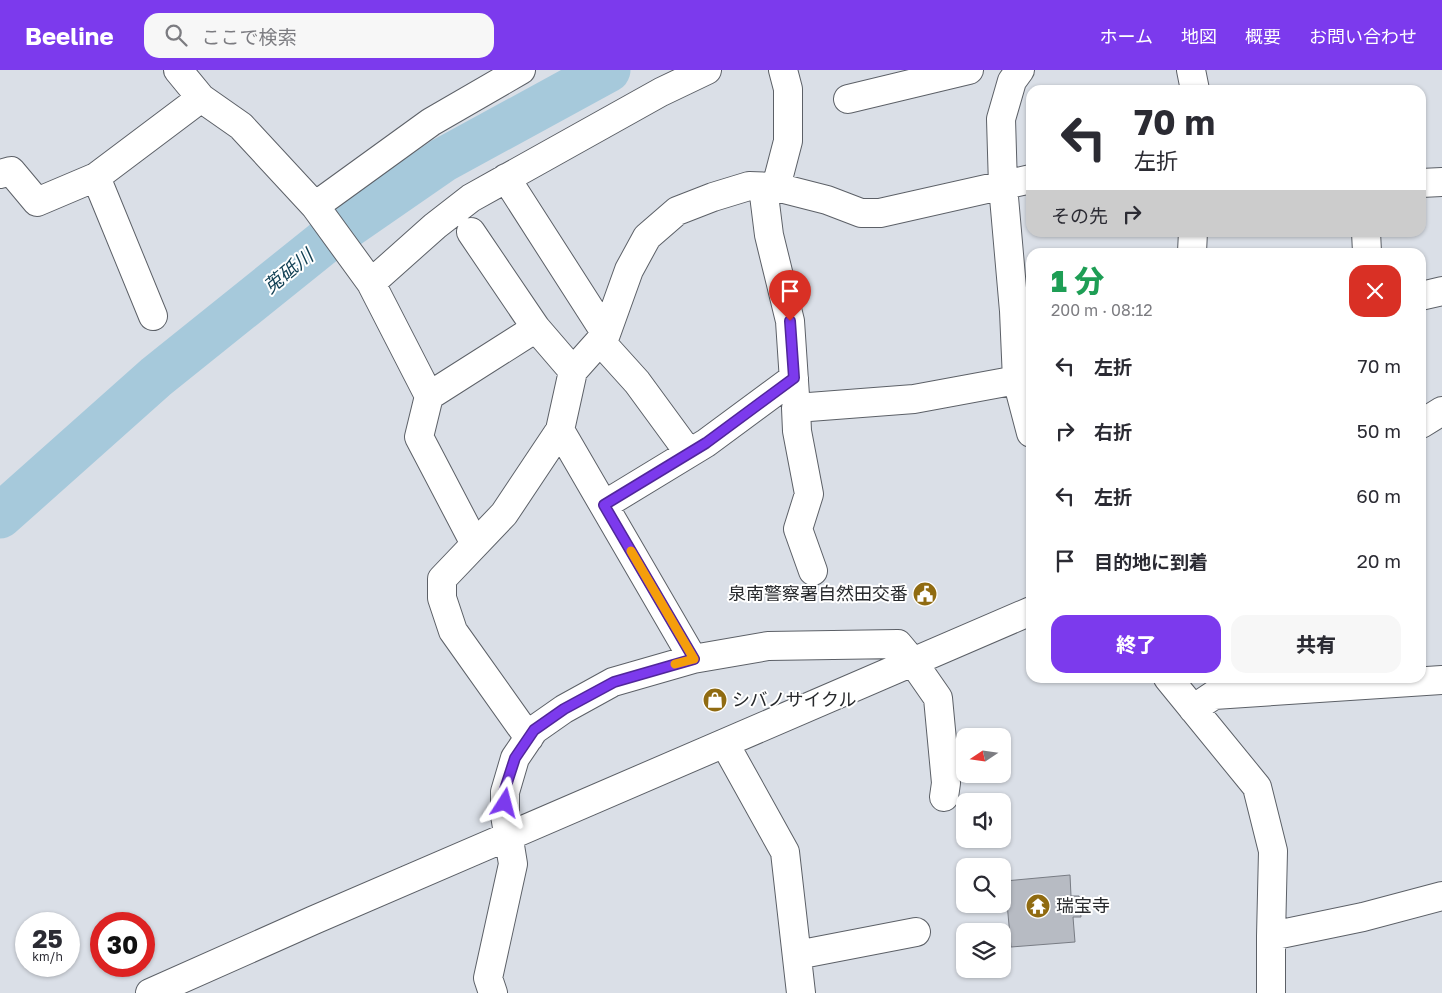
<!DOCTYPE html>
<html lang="ja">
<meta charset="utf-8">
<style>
:root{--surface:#fff;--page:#f7f7f7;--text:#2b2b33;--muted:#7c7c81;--accent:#7c3aed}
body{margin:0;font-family:"Golos Text","Noto Sans JP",sans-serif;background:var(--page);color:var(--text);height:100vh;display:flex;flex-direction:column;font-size:19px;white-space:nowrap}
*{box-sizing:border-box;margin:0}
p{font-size:16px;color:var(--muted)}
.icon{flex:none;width:28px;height:28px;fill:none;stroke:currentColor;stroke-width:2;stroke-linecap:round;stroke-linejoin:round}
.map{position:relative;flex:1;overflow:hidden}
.details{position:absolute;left:1026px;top:178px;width:400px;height:435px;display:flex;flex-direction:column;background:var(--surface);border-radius:15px;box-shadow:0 1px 4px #0004}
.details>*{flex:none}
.top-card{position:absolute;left:1026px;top:15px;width:400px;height:152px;border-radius:15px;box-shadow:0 1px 4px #0004;background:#fff;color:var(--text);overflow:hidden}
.needle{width:32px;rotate:257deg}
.tools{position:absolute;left:956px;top:658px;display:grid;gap:10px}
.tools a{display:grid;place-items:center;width:55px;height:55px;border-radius:10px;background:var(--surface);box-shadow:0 1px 4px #0004;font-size:25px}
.speed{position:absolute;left:15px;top:842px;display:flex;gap:10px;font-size:25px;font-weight:700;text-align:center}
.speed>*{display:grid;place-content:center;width:65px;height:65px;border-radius:50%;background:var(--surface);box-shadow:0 1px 4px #0004;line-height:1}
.speed small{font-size:12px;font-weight:400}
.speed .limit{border:8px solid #d22;background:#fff;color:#111}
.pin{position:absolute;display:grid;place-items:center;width:42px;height:42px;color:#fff;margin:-51px -21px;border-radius:50% 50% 50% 0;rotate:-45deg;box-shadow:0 0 5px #0007}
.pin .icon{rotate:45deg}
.me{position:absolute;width:55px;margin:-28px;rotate:9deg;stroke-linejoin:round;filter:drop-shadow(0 0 4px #0008)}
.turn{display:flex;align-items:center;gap:18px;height:105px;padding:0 25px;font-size:22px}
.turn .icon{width:65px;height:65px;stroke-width:2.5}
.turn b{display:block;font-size:35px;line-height:42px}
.then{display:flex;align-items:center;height:48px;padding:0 25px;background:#0003;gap:10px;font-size:19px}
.round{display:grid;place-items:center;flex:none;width:52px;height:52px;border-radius:15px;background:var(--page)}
.overview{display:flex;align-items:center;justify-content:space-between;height:85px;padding:0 25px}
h1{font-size:30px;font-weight:800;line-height:38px;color:#1e9e55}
.primary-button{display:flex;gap:10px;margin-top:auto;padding:10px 25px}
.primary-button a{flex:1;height:58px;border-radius:15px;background:var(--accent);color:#fff;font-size:20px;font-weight:800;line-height:58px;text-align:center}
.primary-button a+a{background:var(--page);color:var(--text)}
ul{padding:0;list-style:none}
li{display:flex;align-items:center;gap:15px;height:65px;padding:0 25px}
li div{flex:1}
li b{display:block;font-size:19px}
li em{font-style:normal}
header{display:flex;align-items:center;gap:30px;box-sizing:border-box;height:70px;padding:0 25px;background:var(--accent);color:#fff}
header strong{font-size:24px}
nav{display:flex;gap:28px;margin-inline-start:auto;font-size:18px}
.search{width:350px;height:45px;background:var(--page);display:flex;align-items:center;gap:12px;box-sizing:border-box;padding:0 18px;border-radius:15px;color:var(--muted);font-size:19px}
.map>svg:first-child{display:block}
</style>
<header>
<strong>Beeline</strong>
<div class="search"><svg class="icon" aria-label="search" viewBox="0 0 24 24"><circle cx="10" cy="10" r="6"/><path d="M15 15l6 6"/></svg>ここで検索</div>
<nav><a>ホーム</a><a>地図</a><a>概要</a><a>お問い合わせ</a></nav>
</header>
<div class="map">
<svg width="1442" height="923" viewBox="0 0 1442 923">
<rect width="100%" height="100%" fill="#dadfe7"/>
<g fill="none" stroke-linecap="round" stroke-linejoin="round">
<path stroke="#a6c9db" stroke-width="45" d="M0,446L156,307L323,173L443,90L608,0"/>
</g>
<path fill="#b7bbc3" stroke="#787c84" d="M1070,805L1071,826H1079L1081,847H1073L1075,872L1011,877L1005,811Z"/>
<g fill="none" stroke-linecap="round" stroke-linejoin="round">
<defs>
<path id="minor" d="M178,0L201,28L241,56L315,136L371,213L429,326
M1020,0L1012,11L1001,49L1003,116L1014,241L1017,310L1031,363
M1191,0L1195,20
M848,29L969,0
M0,104L11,101L37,132L96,107L201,28
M96,107L153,246
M506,108L606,264
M1421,113L1442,112
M763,117L769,165L790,251L795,326
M776,117L788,71V19L783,0
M315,136L431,52L521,0
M471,162L536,258L573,301
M1366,162L1367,182
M1192,182L1193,162
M371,213L435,156L471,128L661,22L707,0
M1421,226L1442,221
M600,271L637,312L689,383
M1421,354L1442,341
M560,360L693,589
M604,435L706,373L794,308
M475,474L419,367L429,326L536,258
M813,501L798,459L809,424L797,361L796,338L914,329L1017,310
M1168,608L1257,717L1273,781L1271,866V923
M1193,639L1214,625L1442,610
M529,668L453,561L442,528V509L504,444L560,360L573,301L606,264L629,200L647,167L677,141L713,127L749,116L776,117L827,130L861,143H880L1031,109
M725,674L785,782L801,923
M1271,866L1363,847L1442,826
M797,885L916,862
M150,923L314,850L1031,541
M493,923L488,908L513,794L505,745V722L515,688L534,660L564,639L613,612L693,589L768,576L898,574L913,592L938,628L946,713L944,727"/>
</defs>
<use href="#minor" stroke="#5c6067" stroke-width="30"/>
<use href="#minor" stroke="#fff" stroke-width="28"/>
</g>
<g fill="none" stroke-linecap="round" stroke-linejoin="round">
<defs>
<path id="route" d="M505,733L504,722L515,688L534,660L564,639L614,612L694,589L604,435L706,373L794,308L790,251"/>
</defs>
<use href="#route" stroke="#51269a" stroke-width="12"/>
<use href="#route" stroke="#7c3aed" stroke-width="9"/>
<path stroke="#f59e0b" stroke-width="9" d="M631,481L694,589L675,594"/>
</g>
<defs>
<symbol id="civic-disc" viewBox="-11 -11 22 22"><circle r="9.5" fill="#906b11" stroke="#fff"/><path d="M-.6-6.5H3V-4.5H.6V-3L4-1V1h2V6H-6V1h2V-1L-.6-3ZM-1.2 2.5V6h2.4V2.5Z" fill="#fff"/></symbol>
<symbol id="shop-disc" viewBox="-11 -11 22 22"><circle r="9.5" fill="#906b11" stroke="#fff"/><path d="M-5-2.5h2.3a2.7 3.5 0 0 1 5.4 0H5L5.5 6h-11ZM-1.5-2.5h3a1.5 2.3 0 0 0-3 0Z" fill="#fff"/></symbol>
<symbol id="temple-disc" viewBox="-11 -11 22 22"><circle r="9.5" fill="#906b11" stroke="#fff"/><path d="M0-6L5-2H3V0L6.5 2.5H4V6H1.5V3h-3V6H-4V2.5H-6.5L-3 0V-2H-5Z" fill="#fff"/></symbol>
</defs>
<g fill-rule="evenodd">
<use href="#civic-disc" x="911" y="510" width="28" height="28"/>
<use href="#shop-disc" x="701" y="616" width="28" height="28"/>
<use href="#temple-disc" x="1024" y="822" width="28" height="28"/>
</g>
<g text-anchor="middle" stroke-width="4" stroke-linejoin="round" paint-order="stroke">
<g font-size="18" fill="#27292c" stroke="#fff" text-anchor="start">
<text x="908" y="530" text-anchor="end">泉南警察署自然田交番</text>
<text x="732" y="636">シバノサイクル</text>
<text x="1056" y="842">瑞宝寺</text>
</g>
<g font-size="19" font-style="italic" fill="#0f3e52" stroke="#fff">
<text transform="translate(288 201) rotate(-39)" y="7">莵砥川</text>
</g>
</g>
</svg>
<div class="tools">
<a><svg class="needle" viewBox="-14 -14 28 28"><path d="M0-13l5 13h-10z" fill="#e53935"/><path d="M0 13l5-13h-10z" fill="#7c7c81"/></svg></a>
<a><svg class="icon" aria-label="sound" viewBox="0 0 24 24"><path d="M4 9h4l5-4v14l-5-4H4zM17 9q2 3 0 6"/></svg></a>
<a><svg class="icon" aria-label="search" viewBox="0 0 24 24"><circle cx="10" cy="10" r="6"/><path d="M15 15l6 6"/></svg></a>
<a><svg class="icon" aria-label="layers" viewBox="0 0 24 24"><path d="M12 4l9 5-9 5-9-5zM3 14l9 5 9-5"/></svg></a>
</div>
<div class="speed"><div>25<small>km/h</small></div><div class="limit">30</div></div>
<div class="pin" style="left:790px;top:251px;background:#d93025"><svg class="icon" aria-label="arrive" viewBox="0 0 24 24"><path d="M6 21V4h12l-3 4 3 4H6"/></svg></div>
<svg class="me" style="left:505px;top:733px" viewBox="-20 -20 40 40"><path d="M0-17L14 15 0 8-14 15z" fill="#7c3aed" stroke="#fff" stroke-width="4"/></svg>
<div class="top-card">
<div class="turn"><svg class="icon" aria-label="left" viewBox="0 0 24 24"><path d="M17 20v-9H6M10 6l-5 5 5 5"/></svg><div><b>70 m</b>左折</div></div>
<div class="then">その先<svg class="icon" aria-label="right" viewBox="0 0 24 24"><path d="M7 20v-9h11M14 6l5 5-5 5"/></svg></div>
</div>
<section class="details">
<div class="overview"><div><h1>1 分</h1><p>200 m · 08:12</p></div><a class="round" style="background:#d93025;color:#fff"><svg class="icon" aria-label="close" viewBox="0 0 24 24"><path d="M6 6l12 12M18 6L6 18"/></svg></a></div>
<ul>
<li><svg class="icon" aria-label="left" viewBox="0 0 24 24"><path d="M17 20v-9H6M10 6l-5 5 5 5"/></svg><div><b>左折</b></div><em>70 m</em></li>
<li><svg class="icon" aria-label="right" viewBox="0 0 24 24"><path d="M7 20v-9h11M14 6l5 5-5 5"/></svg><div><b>右折</b></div><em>50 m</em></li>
<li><svg class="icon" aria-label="left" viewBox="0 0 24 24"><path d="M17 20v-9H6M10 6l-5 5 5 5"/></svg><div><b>左折</b></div><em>60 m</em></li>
<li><svg class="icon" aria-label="arrive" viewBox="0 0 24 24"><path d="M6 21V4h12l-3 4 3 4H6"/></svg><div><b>目的地に到着</b></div><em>20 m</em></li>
</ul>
<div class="primary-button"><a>終了</a><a>共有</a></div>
</section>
</div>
